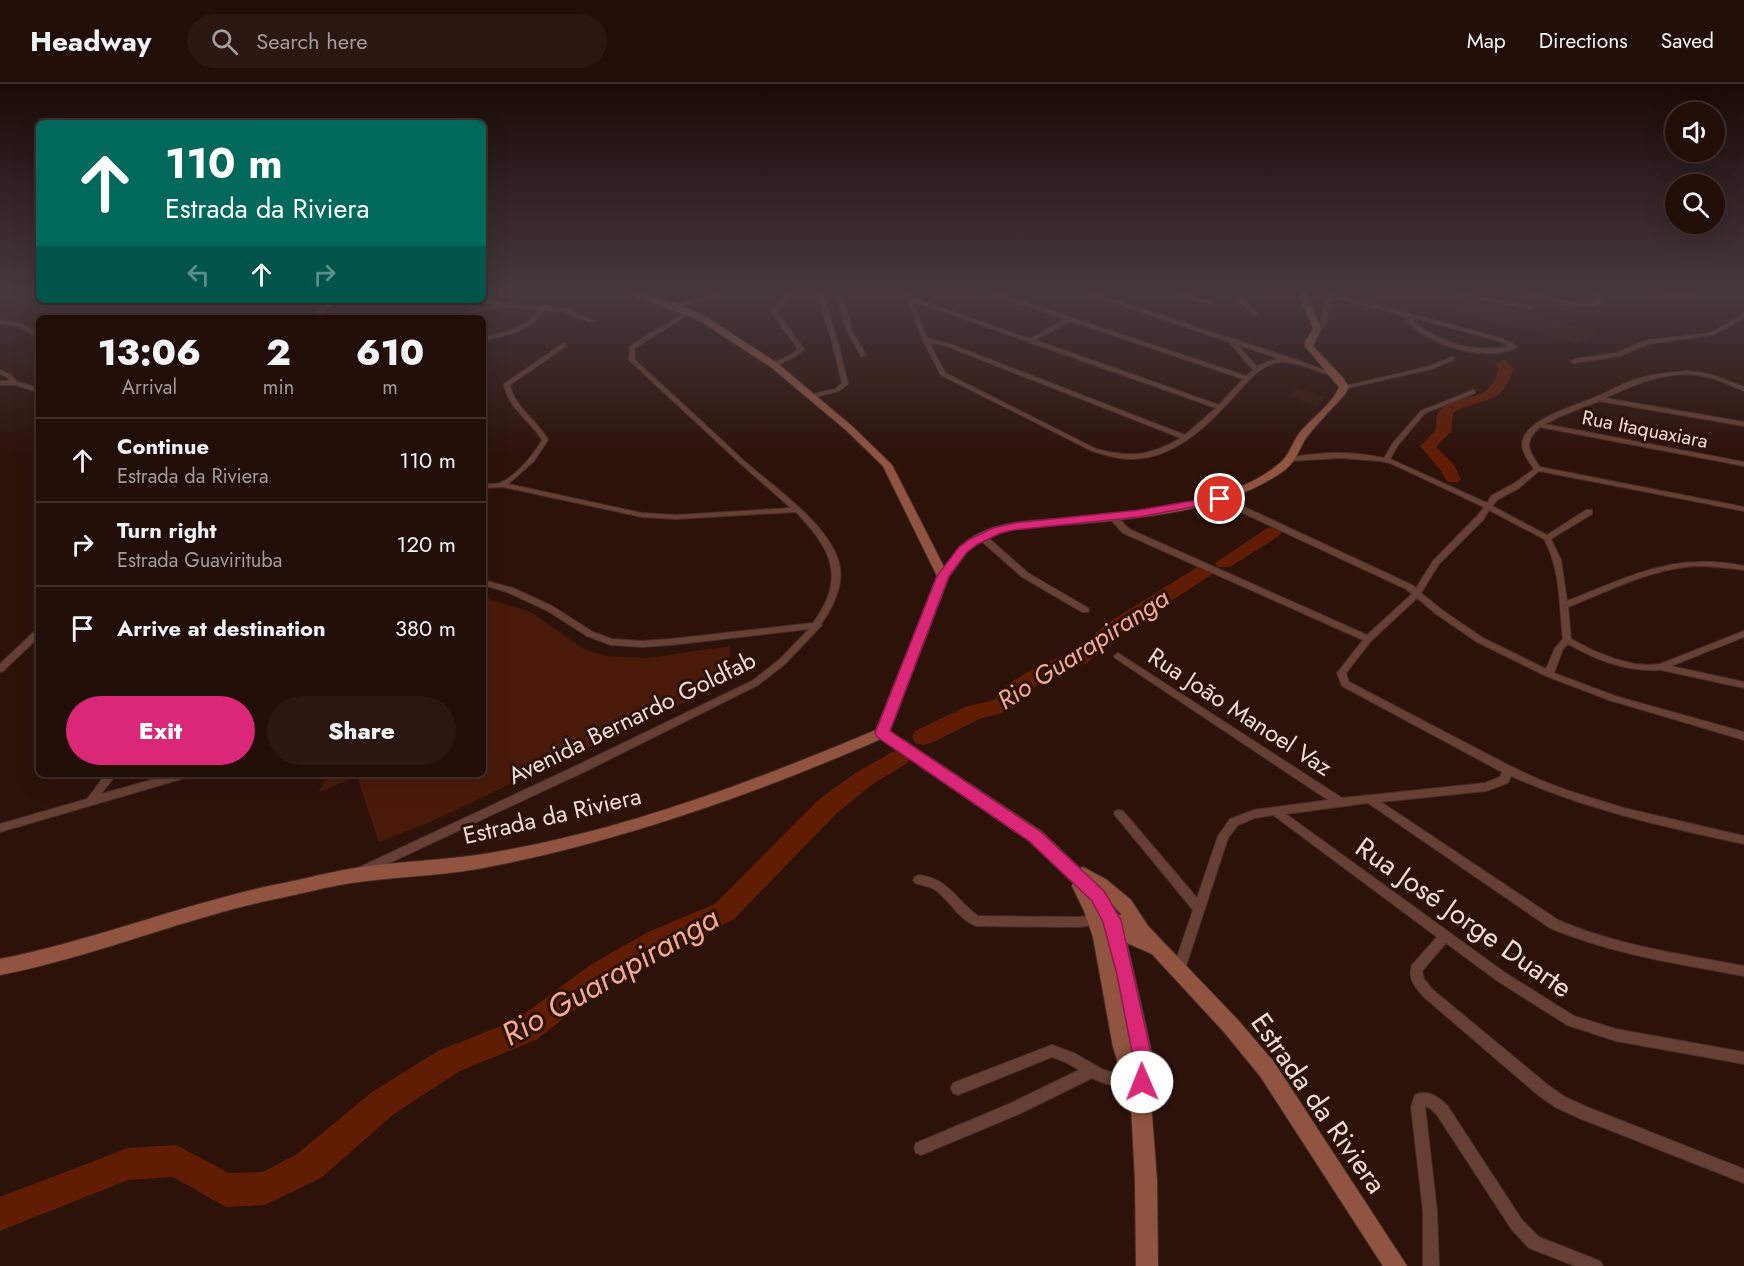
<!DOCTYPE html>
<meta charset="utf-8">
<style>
:root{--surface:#220e08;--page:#2a1712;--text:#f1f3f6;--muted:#a29c9c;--line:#3f2e29;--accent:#db2777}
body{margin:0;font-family:Jost,sans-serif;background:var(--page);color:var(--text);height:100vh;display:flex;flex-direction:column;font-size:22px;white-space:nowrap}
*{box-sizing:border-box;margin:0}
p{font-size:20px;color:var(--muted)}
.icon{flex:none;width:33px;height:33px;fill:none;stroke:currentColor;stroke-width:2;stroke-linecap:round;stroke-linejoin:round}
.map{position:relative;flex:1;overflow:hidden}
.panel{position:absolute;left:36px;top:231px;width:450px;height:462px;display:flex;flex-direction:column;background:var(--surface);border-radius:9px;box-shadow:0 6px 24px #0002,0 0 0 2px var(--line)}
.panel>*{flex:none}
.guide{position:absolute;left:36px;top:36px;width:450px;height:183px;border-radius:9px;box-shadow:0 6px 24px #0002,0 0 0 2px var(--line);background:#00695c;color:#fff;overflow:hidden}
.tools{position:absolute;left:1665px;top:18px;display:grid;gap:12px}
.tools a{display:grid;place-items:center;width:60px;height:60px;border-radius:50%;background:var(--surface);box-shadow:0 6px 24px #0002,0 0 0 2px var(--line);font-size:30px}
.pin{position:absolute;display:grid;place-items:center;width:51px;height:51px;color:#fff;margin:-26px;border:3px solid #fff;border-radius:50%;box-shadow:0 2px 6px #0007}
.me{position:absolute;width:66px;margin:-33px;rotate:359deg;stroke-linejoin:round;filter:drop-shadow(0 0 4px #0008)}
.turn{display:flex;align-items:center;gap:21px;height:126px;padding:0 30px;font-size:27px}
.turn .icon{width:78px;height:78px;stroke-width:2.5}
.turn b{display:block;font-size:42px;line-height:51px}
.lanes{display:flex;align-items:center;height:57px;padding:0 30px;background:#0003;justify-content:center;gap:30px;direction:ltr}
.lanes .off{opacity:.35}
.eta{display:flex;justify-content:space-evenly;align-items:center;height:102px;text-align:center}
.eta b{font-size:36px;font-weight:800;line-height:42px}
.cta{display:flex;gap:12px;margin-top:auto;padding:12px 30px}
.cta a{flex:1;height:69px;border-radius:36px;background:var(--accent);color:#fff;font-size:24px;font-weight:800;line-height:69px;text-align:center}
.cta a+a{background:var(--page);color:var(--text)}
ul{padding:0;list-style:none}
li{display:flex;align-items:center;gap:18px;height:84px;padding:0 30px;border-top:2px solid var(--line)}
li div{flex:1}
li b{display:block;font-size:22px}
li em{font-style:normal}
header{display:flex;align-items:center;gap:36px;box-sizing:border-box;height:84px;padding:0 30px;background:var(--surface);border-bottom:2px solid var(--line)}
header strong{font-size:28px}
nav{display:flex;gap:33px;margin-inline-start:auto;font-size:21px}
.search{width:420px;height:54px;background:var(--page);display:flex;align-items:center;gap:15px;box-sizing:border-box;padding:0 21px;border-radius:33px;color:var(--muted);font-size:22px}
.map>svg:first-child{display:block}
</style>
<header>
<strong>Headway</strong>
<div class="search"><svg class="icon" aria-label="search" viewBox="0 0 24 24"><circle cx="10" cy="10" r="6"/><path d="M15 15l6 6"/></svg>Search here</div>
<nav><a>Map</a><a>Directions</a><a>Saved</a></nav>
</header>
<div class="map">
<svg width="1744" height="1182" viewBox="0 0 1744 1182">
<rect width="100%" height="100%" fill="#2d120a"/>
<path fill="#38170c" d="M1460,211L1534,232L1600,248L1576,260L1452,228Z
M1295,304L1324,312L1317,323L1290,312Z"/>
<path fill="#491a0a" d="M483,513L531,528L582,564L606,572L648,574L730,562L728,597L428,739L379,758L357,693L319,708L328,690H483Z"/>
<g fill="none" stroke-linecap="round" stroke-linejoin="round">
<path fill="#601d04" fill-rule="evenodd" d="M1502,276L1507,277L1513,285C1502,325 1481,312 1453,329L1451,347L1436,363L1454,381L1461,395L1459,398H1447L1441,387L1420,362L1435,347C1437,341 1435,334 1438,329C1453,303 1486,328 1499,285L1495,280Z
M1273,443L1279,444L1282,448L1279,452L1230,483H1218L1215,479L1267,444Z
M1206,480L1213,482L1215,486L1213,490L1120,550L1088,578L1056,590L1025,609L1009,627L979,635L931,659L923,661L915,659L912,653L915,647L965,623L994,616L1009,599L1042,580L1074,568L1106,540L1199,482Z
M899,664L907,667L910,673L907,679L870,702L836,730L733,836L668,866L610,899L536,956L460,987L394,1030L321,1094L265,1121L226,1123L173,1093L128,1096L0,1147V1113L128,1064L176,1061L229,1089L263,1088L297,1070L372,1008L438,967L516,936L590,881L648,848L715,820L818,716L854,690Z"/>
<defs>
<path id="street" d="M730,206H738L674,224L671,222Z
M786,206H791L778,229L804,265L796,272L774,283L771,281L772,280L792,270L798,265L772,229Z
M816,206H822L838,258L848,300L839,307L811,314L809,313V311L835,305L842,299L832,258Z
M836,206H841L853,248L866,271L865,272H861L847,248Z
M904,206H908L911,213L1030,255L1065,235L983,207V206H989L1246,292L1253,286L1229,258L1077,206H1084L1294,275L1340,292L1335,293C1322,289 1295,277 1282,278C1263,279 1250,294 1238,308C1211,338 1176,375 1132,375C1118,375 1105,371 1092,367L941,291L922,255ZM913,217L1216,324L1185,351L950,260L927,254ZM1070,237L1243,295L1219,321L1035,256ZM929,258L946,262L1181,354C1149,372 1132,374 1096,365L945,289ZM1237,260L1279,275L1269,277L1257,283Z
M1165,206H1172L1213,219L1208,220Z
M1235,206H1239L1244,216L1257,229V231H1253L1240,218Z
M1338,206H1344L1338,212L1454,241L1506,256L1518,263C1484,279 1433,262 1407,238L1410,233L1335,214L1328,221L1327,239L1319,246H1315V244L1321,239C1323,217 1324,219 1338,206ZM1415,234L1502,258L1510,262C1474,270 1442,259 1413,238Z
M1437,206H1446L1533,223L1530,225Z
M1514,206H1521C1545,212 1570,222 1595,218L1593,206H1598L1601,219C1579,228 1538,213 1514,207Z
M1646,206C1658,205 1668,211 1680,211C1691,212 1701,205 1713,206L1680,215Z
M483,214L500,219L541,223L543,221L568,225L594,237L589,238L565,228L544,226C531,248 506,251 483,257V253C503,248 527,245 539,226L499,222L455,234H446L493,221L481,217L480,216H483Z
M332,216H338L316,234H310Z
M687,227L692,228L635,264V276C671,309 707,342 743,376C772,402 834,443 840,484C843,503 832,525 821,540L822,541L785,580L758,601L588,686L368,789L364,791L360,789L359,786L360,783L580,680L752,597L779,576L809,545L671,561L642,563L611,561L587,552L546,526L507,508L483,501V496L513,504L552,522L593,548L612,555L642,557L671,555L813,539C847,493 831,465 796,428L676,435L642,433L503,403L483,404V400C489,400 497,401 502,398C516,392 535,369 542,356C531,337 507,323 504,300L564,259L567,261L566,262L510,301C514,323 538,337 548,356L534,377L508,400L642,429L676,431L791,424L741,380L629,276L630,262Z
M1744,230V234L1713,251L1648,260L1620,272L1574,279L1571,277L1574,275L1617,269L1647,256L1710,249Z
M0,236L22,240L39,250V254L19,242L0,240Z
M1452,273L1454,274V276L1431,285L1344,305L1341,303L1427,283Z
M0,286L11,291L17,298L39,304V308L15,301H0V297H10L7,293L0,290Z
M1687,287C1707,288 1725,295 1744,303V307C1731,302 1718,295 1704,292C1669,285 1636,300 1605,314L1744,338V342L1599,317L1561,332L1545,340L1744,378V382L1540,343C1523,358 1528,366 1540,383L1744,423V427L1539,387L1519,404L1497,416L1492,422L1547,451L1586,426H1592V430L1551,455L1561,476L1567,517C1609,501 1652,479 1697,478C1713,477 1728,479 1744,482V486C1728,484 1713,482 1697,482C1652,484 1609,507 1568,523L1571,555L1592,566L1615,575L1635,580L1648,581L1660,580L1744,547V553L1671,582L1744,598V604L1661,586C1627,588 1598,577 1568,560L1563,565L1554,589L1615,612L1744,648V656L1609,616L1546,592L1477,558L1436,530L1417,514L1371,557L1346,589L1349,598L1512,683L1540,696L1569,707L1624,724L1744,752V760C1664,743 1585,725 1511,692L1508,699L1486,707L1381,718L1558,836C1618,862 1681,870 1744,882V892C1678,880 1612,870 1550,844L1368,719L1286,730L1504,888L1574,932L1616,945L1744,968V980L1616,957L1567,941L1496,896L1446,859L1422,887L1424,895L1433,906L1548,1001L1565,1013L1587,1023L1744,1085V1099L1579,1034L1555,1023L1538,1011L1425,914C1416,904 1407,895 1412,881L1437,853L1273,731L1255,734L1238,741L1228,754L1185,885L1183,889L1179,890L1175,889L1173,885L1193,826L1114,730L1115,727L1119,726L1123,727L1197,814L1218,752L1230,735L1254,726L1328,716L1115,574L1114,572L1118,569L1342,714L1485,699L1500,693L1502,688L1342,602L1337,589L1363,556L1123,449L1109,434V430H1115L1129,445L1367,551L1412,510L1406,505L1217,417V413H1223L1412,501L1416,504L1433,477L1477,432L1484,423L1390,379L1379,377L1341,374L1290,377L1287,375L1288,374C1318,368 1353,367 1384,374L1393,359L1421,327L1473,306L1475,307V309L1425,329L1398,361L1390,375L1487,419L1491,412L1513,400L1534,385C1529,377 1519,366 1523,355C1532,332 1577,322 1598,312C1611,307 1623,299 1637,295C1653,290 1670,288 1687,287ZM1489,426L1544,455C1561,486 1559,522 1563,555L1555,564L1546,585L1483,554L1442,526L1421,509L1439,480L1483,436Z
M978,450H984L1028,489L1088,524L1089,526L1088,528H1082L1022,493L978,454Z
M39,545V553L3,587L0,588V580L36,546Z
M106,690H117L101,710L172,690H190L189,693L185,694L0,748V740L87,715Z
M919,791C949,795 956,816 978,832L1079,833L1097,831L1101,832L1103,836L1101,840L1079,843L976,842C958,835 950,816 934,805C928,802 922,801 915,799L913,796L915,793Z
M1052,961L1074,969L1104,986L1138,996L1140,1001L1138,1006L1133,1008L1101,998L1092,994L1019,1030L921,1071L916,1069L914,1064L916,1059L1009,1020L1079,986L1065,978L1052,973L958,1011L953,1009L951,1004L953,999Z
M1420,1009C1431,1007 1439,1014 1447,1021L1522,1136L1539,1153L1600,1177L1603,1182H1575L1529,1164L1512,1146L1437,1031L1430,1024L1425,1022L1437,1127L1439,1182H1423V1127L1411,1023L1415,1011Z"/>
<path id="secondary" d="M618,206H629L677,220L703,231L777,279L853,343L892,381L944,483C952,473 958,463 968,456C994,438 1026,437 1056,435C1123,428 1229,425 1281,378C1289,371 1292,360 1298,351C1310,335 1332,321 1339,303L1305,262V258L1313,245L1297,206H1305L1321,245L1313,262L1343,294L1349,303L1345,310C1333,324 1317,339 1306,354C1299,365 1296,377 1286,385C1220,436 1096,437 1014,445L1001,448L978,459L967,468L949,493L890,647L1041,747L1080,784L1083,783L1107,796L1131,816L1148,842L1238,936L1274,978L1407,1182H1383L1260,992L1224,948L1152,870L1127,859L1154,978L1151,1019L1157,1096L1158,1182H1136L1135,1096L1131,1021L1113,963L1093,853L1084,827L1072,802L1073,799L1029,757L881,655C755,710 627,755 493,782C446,792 398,792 351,799C324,803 297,811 270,816C179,836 92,873 0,891V875C91,857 178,822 269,802C296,797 322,790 349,785C396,777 443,777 490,769C623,747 752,698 876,646L937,492L883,382L847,347L771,283L697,235ZM1113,821L1122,831H1118Z"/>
</defs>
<use href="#street" stroke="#482e27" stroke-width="2"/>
<use href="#secondary" stroke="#482e27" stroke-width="2"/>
<use href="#street" fill="#664034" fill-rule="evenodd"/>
<use href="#secondary" fill="#905440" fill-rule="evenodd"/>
</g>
<linearGradient id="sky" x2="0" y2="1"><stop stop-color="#190a06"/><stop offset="0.56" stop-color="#46393e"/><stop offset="1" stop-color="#46393e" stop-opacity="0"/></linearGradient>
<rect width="1744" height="371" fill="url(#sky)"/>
<path fill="#db2777" stroke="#8e194d" stroke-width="1.5" d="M1220,412L1224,413V417L1139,433L1014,446L1001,449L978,460L967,468L949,492L890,647L1041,748L1104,807L1121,836L1153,978L1152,998L1149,1005L1142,1008L1135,1005L1132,998L1134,978L1117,891L1103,838L1092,817L1029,757L877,653L875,649L937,492L959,463L970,455L993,444L1014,439L1139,426Z"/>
<g text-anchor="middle" stroke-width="6" stroke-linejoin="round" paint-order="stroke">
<g font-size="20" fill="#f0ddd6" stroke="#2d120a">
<text transform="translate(1645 345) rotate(11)" y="7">Rua Itaquaxiara</text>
</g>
<g font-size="24" fill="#f0ddd6" stroke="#2d120a">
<text transform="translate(1240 628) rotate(33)" y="8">Rua João Manoel Vaz</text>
<text transform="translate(632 634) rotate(-26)" y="8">Avenida Bernardo Goldfab</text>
<text transform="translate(552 732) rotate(-13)" y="8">Estrada da Riviera</text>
</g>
<g font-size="26" font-style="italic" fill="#f4aa92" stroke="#2d120a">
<text transform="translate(1083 565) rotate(-33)" y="9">Rio Guarapiranga</text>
</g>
<g font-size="28" fill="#f0ddd6" stroke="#2d120a">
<text transform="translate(1464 833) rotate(35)" y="10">Rua José Jorge Duarte</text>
<text transform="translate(1319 1019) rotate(55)" y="10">Estrada da Riviera</text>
</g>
<g font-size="32" font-style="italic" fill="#f4aa92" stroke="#2d120a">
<text transform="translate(610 892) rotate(-30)" y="11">Rio Guarapiranga</text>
</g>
</g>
</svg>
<div class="tools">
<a><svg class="icon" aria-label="sound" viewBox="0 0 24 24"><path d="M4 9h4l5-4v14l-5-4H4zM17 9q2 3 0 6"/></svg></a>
<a><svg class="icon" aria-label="search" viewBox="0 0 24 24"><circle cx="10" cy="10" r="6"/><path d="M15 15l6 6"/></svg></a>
</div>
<div class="pin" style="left:1220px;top:415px;background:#d93025"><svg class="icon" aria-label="arrive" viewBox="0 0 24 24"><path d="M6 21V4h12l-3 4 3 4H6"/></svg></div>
<svg class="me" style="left:1142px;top:998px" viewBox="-20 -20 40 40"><circle r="19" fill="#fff"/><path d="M0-13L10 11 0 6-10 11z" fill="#db2777"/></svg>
<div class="guide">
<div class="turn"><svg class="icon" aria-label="ahead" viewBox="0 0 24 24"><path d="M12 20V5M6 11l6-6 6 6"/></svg><div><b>110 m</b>Estrada da Riviera</div></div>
<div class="lanes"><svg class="icon off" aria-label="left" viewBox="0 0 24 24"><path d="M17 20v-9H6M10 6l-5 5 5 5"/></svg><svg class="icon" aria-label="ahead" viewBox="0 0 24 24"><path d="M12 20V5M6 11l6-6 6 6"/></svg><svg class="icon off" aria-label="right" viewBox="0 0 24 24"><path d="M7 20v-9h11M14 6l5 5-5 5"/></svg></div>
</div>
<section class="panel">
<div class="eta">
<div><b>13:06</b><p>Arrival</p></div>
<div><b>2</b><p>min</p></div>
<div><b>610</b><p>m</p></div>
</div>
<ul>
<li><svg class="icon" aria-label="ahead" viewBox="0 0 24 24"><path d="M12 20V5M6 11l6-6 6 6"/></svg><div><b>Continue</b><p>Estrada da Riviera</p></div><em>110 m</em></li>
<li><svg class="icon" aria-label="right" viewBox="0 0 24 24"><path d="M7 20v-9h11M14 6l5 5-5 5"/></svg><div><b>Turn right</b><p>Estrada Guavirituba</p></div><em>120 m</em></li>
<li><svg class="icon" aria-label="arrive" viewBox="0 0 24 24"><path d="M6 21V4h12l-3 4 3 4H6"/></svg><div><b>Arrive at destination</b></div><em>380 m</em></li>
</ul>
<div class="cta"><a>Exit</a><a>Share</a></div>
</section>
</div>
